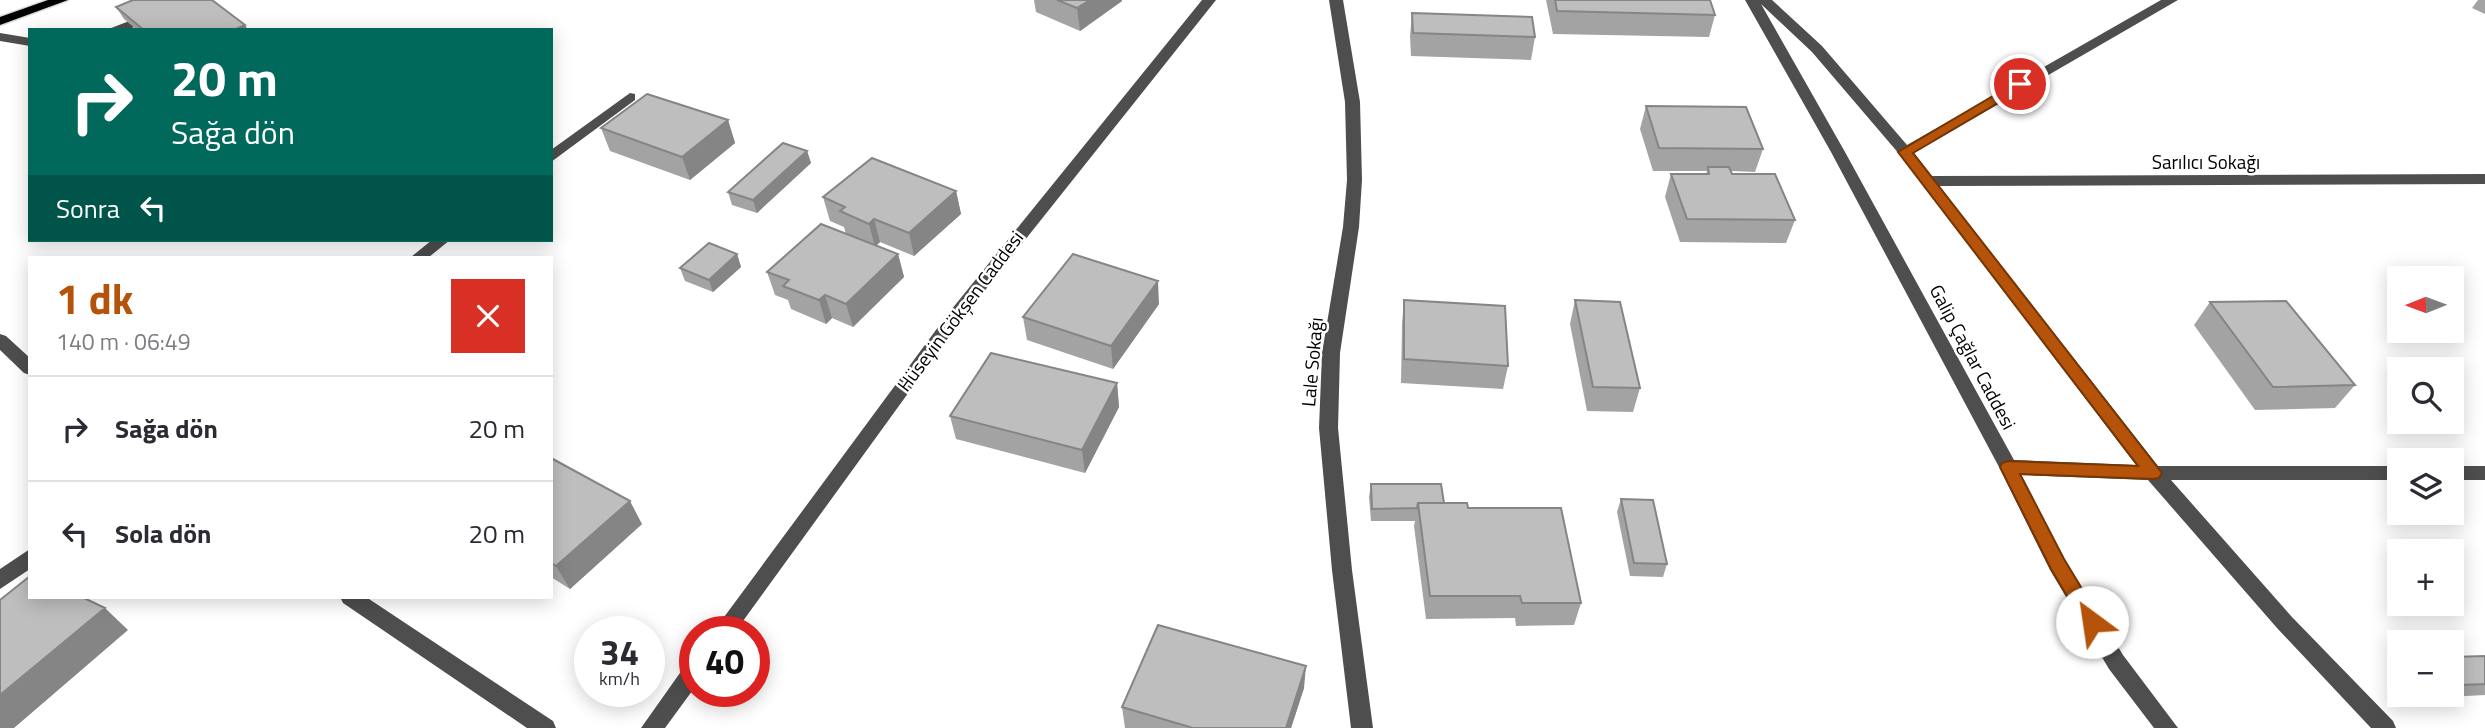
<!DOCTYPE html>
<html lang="tr">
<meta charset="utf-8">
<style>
:root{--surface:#fff;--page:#f2f2f3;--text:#2b2b33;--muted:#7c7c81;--line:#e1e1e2;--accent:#b45309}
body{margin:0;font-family:"Titillium Web",sans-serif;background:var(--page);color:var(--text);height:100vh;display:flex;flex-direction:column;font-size:26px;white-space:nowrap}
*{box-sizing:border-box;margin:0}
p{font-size:23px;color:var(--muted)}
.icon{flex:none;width:38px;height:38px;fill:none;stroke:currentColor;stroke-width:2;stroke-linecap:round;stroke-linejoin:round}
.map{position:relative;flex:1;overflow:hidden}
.drawer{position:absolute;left:28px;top:256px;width:525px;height:343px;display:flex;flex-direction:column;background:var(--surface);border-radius:0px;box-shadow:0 4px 18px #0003}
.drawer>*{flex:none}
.guide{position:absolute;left:28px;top:28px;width:525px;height:214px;border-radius:0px;box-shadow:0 4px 18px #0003;background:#00695c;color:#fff;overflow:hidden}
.needle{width:46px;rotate:269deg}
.controls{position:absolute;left:2387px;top:266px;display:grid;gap:14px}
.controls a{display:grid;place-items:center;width:77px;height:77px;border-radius:0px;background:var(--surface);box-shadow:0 4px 18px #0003;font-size:35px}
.speed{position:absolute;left:574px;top:616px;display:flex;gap:14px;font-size:35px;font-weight:700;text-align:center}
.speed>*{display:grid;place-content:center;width:91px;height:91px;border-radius:50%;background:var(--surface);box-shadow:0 4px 18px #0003;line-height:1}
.speed small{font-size:18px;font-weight:400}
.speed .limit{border:10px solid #d22;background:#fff;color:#111}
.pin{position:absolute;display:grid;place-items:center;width:60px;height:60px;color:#fff;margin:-30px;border:4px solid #fff;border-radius:50%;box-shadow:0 2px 7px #0007}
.me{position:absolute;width:77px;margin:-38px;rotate:329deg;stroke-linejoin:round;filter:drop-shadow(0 0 5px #0008)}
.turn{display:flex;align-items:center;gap:24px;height:147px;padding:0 28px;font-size:32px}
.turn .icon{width:91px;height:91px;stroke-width:2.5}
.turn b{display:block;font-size:49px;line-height:60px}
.then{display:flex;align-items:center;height:66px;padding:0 28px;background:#0003;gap:14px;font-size:26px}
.round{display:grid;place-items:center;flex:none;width:74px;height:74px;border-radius:0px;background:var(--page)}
.overview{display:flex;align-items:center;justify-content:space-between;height:119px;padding:0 28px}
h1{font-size:42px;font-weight:700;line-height:52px;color:var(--accent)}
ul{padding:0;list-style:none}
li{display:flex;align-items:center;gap:21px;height:105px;padding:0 28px;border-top:2px solid var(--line)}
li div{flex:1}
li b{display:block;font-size:26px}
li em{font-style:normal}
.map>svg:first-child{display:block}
</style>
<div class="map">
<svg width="2485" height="728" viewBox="0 0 2485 728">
<rect width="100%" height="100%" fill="#fff"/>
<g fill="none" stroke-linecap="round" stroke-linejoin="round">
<defs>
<path id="major" d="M48,0H68L0,25V17Z"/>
</defs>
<use href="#major" stroke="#dbdbdb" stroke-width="3"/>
<path fill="#4e4e4e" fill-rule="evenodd" d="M1202,0H1216L959,323L735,632H713L947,315Z
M1329,0H1343L1360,102L1362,180L1359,227L1340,353L1338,428L1352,570L1373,728H1351L1332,570L1319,428L1322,353L1343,227L1347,180L1345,102Z
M1745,0H1772L1822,46L1907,145L2161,0H2178L1914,153L1932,176L2485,174V184L1939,186L2158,466H2399V480H2171L2291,616L2393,721L2396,728H2371L2277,628L2148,480L2021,475L2064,558L2123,655L2178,728H2154L2109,669L2050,570L1999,467L1831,152ZM1761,4L1812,52L1900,155L2136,465L2014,460L1845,152Z
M150,13L155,14V20L126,30H106Z
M0,33L30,38V46L0,41Z
M630,93L635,94V100L551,162V150Z
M432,240H450L429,257H411Z
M0,334L6,336L30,358V375L24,373L0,350Z
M2452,466H2485V480H2452Z
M30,549V569L0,589V569Z
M340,597H366L553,721L556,728H527L343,603Z
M695,661V687L665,728H641L687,663Z"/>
<use href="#major" fill="#000" fill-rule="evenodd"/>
</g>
<path fill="#a3a3a3" d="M1034,0H1122V1L1080,31L1036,12Z
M1546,0H1710L1715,15L1709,37L1553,34Z
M2478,0H2485V14L2472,8Z
M116,7L248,30H137L124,19Z
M1412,13L1535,37L1531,60L1411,56L1410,36Z
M1646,106L1763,149L1755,172L1731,171L1732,174L1795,220L1786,243L1680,242L1665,197L1671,174H1706L1707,171H1653L1640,129Z
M728,120L735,143L690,180L610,151L601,128Z
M807,151L811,163L757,213L732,205L728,192Z
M956,191L961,214L914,256L880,242L876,245L898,254L904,277L853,327L832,318L826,324L791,309L788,300L775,295L767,272L846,234L844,227L830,221L823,197Z
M737,254L741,267L713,292L685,281L680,268Z
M1404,300L1508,366L1503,389L1401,383L1402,324Z
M1575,300L1640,388L1633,412L1587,411L1570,324Z
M2210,302L2355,385L2335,408L2255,410L2194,325Z
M1159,304L1113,369L1027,340L1023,317Z
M1117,383L1119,407L1085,473L956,439L950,416Z
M551,458L642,524L570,589L551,577Z
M1371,484L1468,508L1581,603L1574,625L1516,626L1515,618L1426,619L1414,526L1415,521H1371L1369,497Z
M1621,499L1667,564L1663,577L1630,576L1617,512Z
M2485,656V695L2447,697L2445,695H2452V657Z
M1304,688L1291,728H1125L1122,707Z"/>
<path fill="#858585" d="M1090,0H1122V1L1080,31L1077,8Z
M245,25L248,30H234Z
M728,120L735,143L690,180L682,157Z
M807,151L811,163L757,213L753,200Z
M956,191L961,214L914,256L909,233Z
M874,219L880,242L875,247L869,224Z
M737,254L741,267L713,292L709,280Z
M898,254L904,277L853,327L846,304Z
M1158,281L1159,304L1113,369L1111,346Z
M825,295L832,318L826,324L819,300Z
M1117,383L1119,407L1085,473L1082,450Z
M630,501L642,524L570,589L556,566Z
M105,608L128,630L14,728H0V695Z
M1306,666L1304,688L1291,728H1286Z"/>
<path fill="#bebebe" stroke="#858585" stroke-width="2" d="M133,0H212L245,25L234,30H144L116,7Z
M1057,0H1090L1077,8Z
M1555,0H1710L1715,15L1557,11Z
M1412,13L1532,17L1535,37L1413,33Z
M647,94L728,120L682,157L601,128Z
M1646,106L1746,107L1763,149L1659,148Z
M783,143L807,151L753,200L728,192Z
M872,158L956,191L909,233L874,219L869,224L840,211L845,207L823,197Z
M1708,167H1729L1732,174H1775L1795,220L1687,219L1671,174H1709Z
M821,224L898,254L846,304L825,295L819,300L783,286L789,280L767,272Z
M709,243L737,254L709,280L680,268Z
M1073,254L1158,281L1111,346L1023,317Z
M1404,300L1505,306L1508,366L1404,359Z
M1575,300L1620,302L1640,388L1593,387Z
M2286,301L2355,385L2273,387L2210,302Z
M991,353L1117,383L1082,450L950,416Z
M551,458L630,501L556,566L551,563Z
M1371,484H1441L1444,503H1418L1417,508L1372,509Z
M1621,499L1653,500L1667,564L1634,563Z
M1418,503H1467L1468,508H1561L1581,603H1522L1520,596H1430Z
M30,576V597H82L105,608L0,695V600Z
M1158,625L1306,666L1286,728H1193L1122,707Z
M2485,656V684L2461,685L2452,672V657Z"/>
<path fill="#b45309" stroke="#753606" stroke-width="2" d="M2020,80L2025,81V87L1913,153L2162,473L2159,478L2153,479L2020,474L2064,559L2102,622L2099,628L2092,630L2086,628L2051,569L2000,467L2002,463L2008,461L2138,466L1898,152Z"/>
<g text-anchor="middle" stroke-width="5" stroke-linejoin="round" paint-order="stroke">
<g font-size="19" fill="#000" stroke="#fff">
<text x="2206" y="169">Sarılıcı Sokağı</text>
<text transform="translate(960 311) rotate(-53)" y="7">Hüseyin Gökşen Caddesi</text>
<text transform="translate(1973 357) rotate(62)" y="7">Galip Çağlar Caddesi</text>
<text transform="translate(1312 362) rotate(-85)" y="7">Lale Sokağı</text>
</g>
</g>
</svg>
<div class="controls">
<a><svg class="needle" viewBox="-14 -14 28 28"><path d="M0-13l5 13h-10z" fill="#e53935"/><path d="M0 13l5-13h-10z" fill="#7c7c81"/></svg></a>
<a><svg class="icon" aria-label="search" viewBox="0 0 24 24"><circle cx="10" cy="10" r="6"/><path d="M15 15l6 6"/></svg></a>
<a><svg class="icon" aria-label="layers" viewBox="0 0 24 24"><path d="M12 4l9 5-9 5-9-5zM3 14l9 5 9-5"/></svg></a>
<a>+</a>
<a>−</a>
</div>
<div class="speed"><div>34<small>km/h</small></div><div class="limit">40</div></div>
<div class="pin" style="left:2020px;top:84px;background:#d93025"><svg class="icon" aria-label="arrive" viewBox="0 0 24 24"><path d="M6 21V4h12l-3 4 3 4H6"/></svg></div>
<svg class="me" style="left:2092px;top:622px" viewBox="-20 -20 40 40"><circle r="19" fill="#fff"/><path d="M0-13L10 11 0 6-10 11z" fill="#b45309"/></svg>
<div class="guide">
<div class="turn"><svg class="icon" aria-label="right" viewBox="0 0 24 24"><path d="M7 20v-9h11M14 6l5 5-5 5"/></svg><div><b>20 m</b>Sağa dön</div></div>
<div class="then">Sonra<svg class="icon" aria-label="left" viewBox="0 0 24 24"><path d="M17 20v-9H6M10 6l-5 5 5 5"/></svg></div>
</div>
<section class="drawer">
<div class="overview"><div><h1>1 dk</h1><p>140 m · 06:49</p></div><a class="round" style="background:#d93025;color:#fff"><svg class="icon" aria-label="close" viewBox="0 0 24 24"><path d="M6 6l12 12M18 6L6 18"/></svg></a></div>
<ul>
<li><svg class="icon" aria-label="right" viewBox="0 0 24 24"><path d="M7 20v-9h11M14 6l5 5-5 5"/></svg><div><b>Sağa dön</b></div><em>20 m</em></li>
<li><svg class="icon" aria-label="left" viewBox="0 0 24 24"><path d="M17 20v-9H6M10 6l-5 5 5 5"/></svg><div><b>Sola dön</b></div><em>20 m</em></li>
</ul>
</section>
</div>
